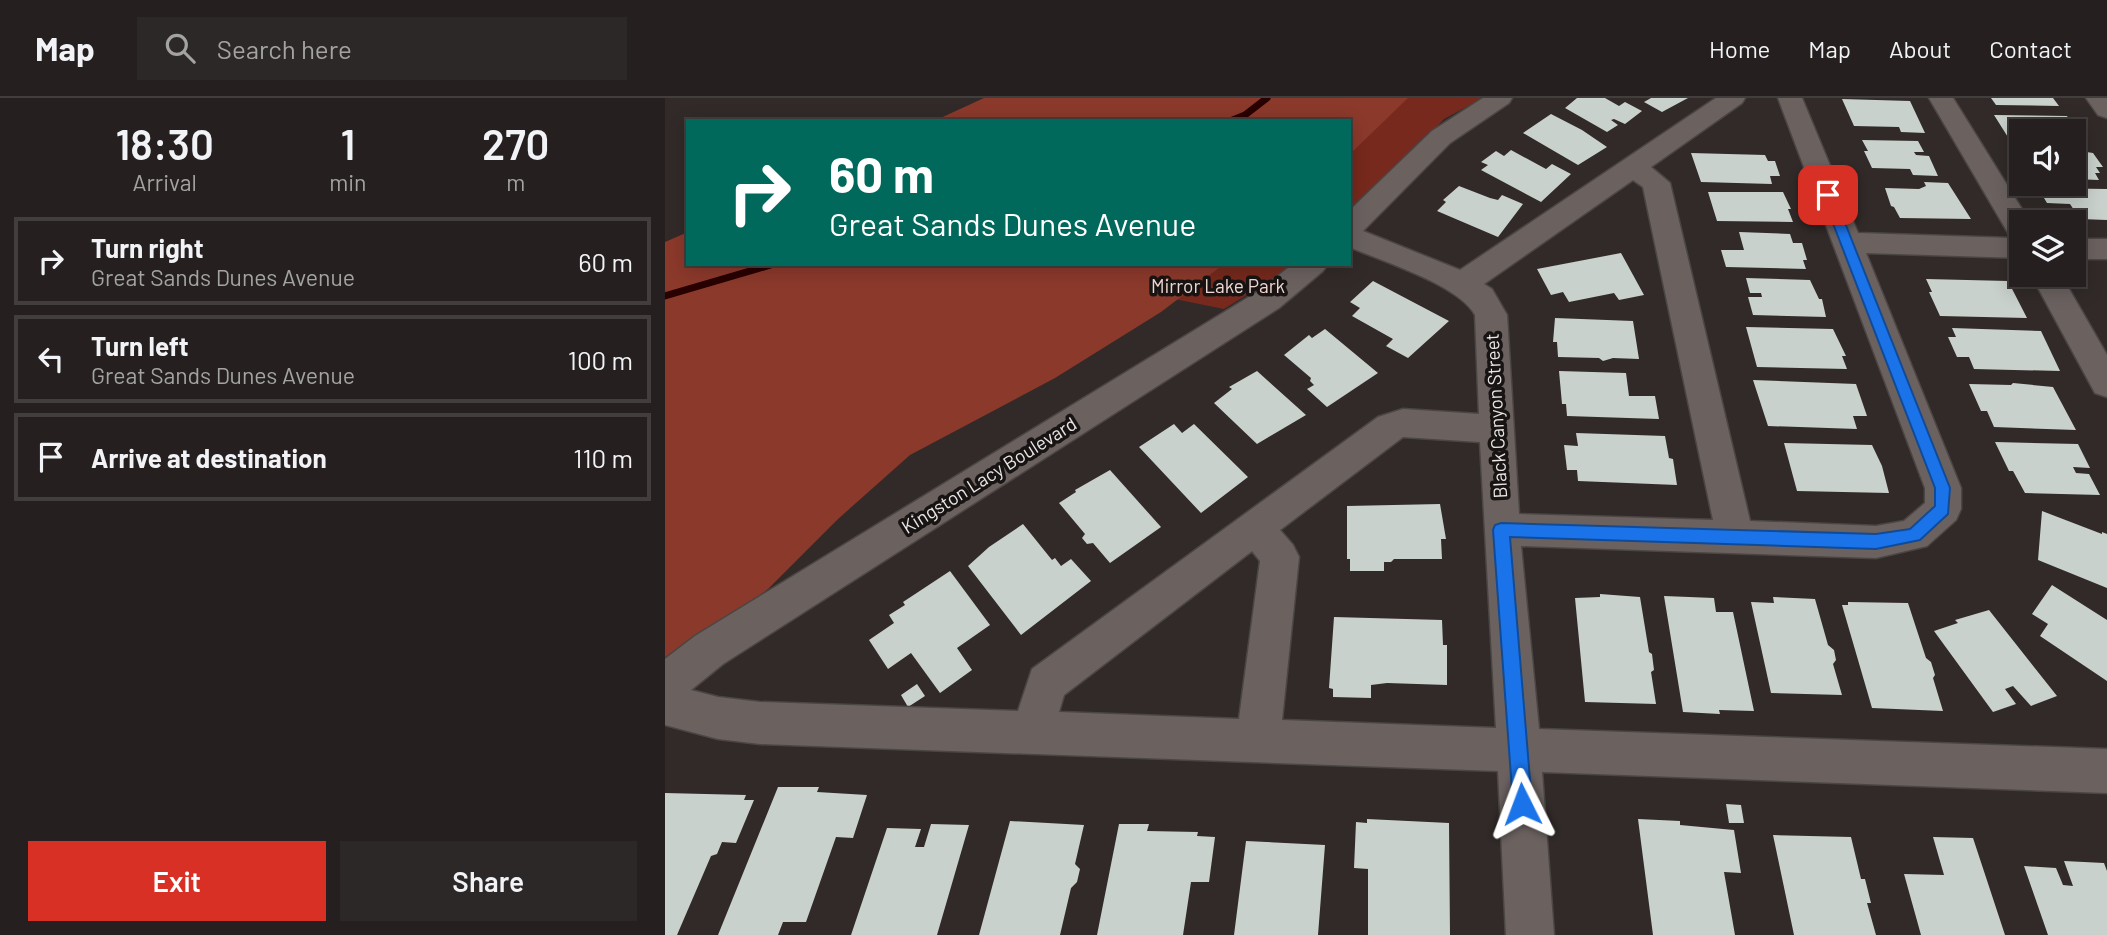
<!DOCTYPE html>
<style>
:root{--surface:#25201f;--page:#2d2828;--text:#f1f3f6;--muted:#a3a3a4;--line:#423e3d;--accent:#d93025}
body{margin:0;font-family:Barlow,sans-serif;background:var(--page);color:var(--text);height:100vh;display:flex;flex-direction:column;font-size:26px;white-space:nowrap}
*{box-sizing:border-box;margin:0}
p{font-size:23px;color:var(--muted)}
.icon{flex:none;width:38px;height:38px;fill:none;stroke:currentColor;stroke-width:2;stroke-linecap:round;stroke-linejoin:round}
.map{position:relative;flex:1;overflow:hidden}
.drawer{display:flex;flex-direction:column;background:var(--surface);width:665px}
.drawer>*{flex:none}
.hud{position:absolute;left:21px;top:21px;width:665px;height:147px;border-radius:0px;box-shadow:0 4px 18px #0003,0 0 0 2px var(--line);background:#00695c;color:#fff;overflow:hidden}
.buttons{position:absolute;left:1344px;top:21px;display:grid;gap:14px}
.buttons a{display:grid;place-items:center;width:77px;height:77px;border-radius:0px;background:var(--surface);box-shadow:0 4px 18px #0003,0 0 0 2px var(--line);font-size:35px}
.pin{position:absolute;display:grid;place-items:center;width:60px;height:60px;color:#fff;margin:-30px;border-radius:14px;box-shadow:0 4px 10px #0006}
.me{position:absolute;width:77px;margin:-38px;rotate:357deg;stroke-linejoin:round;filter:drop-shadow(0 0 5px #0008)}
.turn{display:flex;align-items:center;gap:24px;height:147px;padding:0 28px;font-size:32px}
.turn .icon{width:91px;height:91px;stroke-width:2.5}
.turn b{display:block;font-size:49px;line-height:60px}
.eta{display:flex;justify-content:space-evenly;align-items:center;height:119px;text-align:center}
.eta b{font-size:42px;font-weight:600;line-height:49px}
.cta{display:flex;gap:14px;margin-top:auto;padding:14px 28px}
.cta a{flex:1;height:80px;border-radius:0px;background:var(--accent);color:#fff;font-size:28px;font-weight:600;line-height:80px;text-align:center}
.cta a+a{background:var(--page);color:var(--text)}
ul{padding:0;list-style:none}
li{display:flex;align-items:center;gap:21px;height:88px;margin:0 14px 10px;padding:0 14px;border:4px solid var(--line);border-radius:0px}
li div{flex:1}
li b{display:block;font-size:26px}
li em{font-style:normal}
header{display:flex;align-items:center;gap:42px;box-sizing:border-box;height:98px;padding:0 35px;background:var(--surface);border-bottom:2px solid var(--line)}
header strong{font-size:33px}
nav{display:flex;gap:38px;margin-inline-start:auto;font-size:24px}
.search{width:490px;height:63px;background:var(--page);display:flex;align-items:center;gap:18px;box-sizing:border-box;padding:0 24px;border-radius:0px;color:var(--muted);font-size:26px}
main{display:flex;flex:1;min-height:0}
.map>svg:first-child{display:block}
</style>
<header>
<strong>Map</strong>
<div class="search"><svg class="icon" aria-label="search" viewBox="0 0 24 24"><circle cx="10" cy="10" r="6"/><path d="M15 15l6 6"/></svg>Search here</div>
<nav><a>Home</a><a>Map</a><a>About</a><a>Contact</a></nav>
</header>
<main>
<section class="drawer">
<div class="eta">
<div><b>18:30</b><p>Arrival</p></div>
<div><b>1</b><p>min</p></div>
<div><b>270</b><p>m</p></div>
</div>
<ul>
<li><svg class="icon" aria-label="right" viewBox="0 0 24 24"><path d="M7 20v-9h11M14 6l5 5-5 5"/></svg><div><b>Turn right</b><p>Great Sands Dunes Avenue</p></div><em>60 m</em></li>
<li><svg class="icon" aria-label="left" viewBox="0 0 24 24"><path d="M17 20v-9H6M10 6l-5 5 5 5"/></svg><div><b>Turn left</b><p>Great Sands Dunes Avenue</p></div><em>100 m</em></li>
<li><svg class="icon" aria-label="arrive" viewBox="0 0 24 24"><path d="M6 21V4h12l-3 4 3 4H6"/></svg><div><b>Arrive at destination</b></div><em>110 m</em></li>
</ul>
<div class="cta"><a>Exit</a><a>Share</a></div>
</section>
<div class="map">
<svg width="1442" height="837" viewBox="0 0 1442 837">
<rect width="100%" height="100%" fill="#312a29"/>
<path fill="#76291c" d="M674,0H818L779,21L684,121V23H646Z
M449,166H631L559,211L425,184Z"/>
<path fill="#8b392b" d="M319,0H743L684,57V23H269Z
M23,134V166H559L496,214L390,280L245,357L173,421L103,491L0,568V144Z"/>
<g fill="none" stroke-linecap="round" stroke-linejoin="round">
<path stroke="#280100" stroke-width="7" d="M565,23L580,17L602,0
M0,198L109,166"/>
</g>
<path fill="#c9d1cc" d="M912,0H940L954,8L960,4L977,13L960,26L949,21L946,22L953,27L942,34L900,10Z
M986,0H1023L997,14L979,4Z
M1326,0H1388L1394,8L1331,7Z
M1177,1L1245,3L1260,35L1236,34L1234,29L1189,28Z
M886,16L917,32L942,49L913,67L858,35Z
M1329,17L1402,18L1413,35H1410L1415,44H1409V33H1356V44H1346Z
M1197,42L1253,43L1259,54H1249L1251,57L1264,58L1273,78L1248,77L1245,71L1207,70L1199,53H1203Z
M846,52L881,71L887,66L906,76L876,104L816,72L823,67L816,64L831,53L839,58Z
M1409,52L1428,55L1438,69H1431L1435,75H1430L1434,82L1409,81Z
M1026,55L1100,57L1103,63H1110L1115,78H1105L1107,86L1036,84Z
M1259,84L1283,85L1306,121L1235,120L1229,109L1226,108L1220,90L1254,91L1261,88Z
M794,88L825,100L833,102L837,97L858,106L833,139L772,113L781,104L778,102Z
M1373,90L1442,91V122L1415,121L1405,106L1382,105Z
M1043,94H1118L1126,111H1123L1128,124L1052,123Z
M1074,134L1125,136L1128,145H1137L1142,162H1138L1141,171L1061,169L1056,152H1079Z
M956,155L979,197L954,202L949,195L904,204L898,194L886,197L872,171Z
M1081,180L1145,182L1154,201H1157L1161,219L1088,217L1083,199H1097L1096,195H1085Z
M1261,181L1343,183L1362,220L1275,218L1264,194H1267Z
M708,183L784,223L743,260L721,248L728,241L687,218L695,210L685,204Z
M890,220L968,223L974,261L948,260L938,263L934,260L893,259L892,244H888Z
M1081,229L1168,231L1181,258H1177L1182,271L1092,269Z
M1287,230L1376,233L1395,273L1309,271L1304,259H1292L1283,239H1291Z
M660,231L713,275L662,309L642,291L649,287L645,283L646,280L619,257L644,237L647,240Z
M592,273L641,317L592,346L549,305L567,291L564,289Z
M894,273L961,275L964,298H990L994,321L902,318L901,306H897Z
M1088,282L1191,286L1202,318H1188L1192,331L1103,328Z
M1348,285L1388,289L1411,332L1329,329L1322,313H1316L1304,286L1346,287Z
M509,326L517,335L529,326L583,379L536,415L474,349Z
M911,335L1000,338L1004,360L1008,361L1012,387L913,383L912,372H902L899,347L913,348Z
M1330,344L1413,346L1425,370L1408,369L1411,375L1424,376L1435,397L1360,395L1348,373H1344Z
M1119,345L1207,347L1217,368L1224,395L1132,393Z
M445,372L496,429L445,465L428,445L422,446L417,440L420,436L394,405L411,394L410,392Z
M775,406L781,441H776L777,461H729L726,464H719V473H685V461H682V408Z
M1377,413L1437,436V434L1442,436V490L1373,462Z
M358,426L387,462L390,460L396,468L406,461L426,483L356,537L303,468L324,449Z
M285,473L325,527L292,550L307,572L275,595L246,555L223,571L204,542L229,525L224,517L240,507L238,504Z
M1387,487L1442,522V583L1375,538L1383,526L1367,516Z
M935,496L975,499L984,554L987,556L989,572L986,574L991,606L920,604L910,500L935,499Z
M999,498L1049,500L1051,514H1068L1089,613L1054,612L1055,616L1018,614Z
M1108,499L1150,501L1163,547L1169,552L1171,562L1168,566L1177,597L1106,595L1086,504L1109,505Z
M1183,504L1243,505L1261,560L1266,564L1270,577L1268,580L1278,613L1207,610L1177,507H1183Z
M1324,512L1392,598L1366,608L1348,588L1340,591L1351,606L1328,614L1269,533L1293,525L1290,522Z
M669,519L777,522L778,547H782V587L722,585L706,587V600L668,599V591L664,590Z
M252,586L260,598L243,609L236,597Z
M113,689H154L152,694L202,697L188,740L171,739L141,824H118L113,837H53Z
M0,695L81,697L79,702H89L71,745L57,744L52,756L46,758L12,837H0Z
M1061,706L1076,707L1079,725H1064Z
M702,721L784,725L785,837H703V771L689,770L691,724L702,725Z
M973,721L1015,723V727L1069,732L1076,775L1059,774L1070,837H988Z
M345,723L419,727L410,766L415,771L412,784L406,790L395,837H314Z
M266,726L304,727L272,837H186L222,730L256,731L250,749H259Z
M454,726H484L482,733L533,734L532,738L550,739L544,784H526L518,837H432Z
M1108,737L1186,739L1196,781H1200L1206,805H1202L1211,837H1129Z
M1268,739L1308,740L1340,837H1256L1239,776L1279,777Z
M581,743L660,747L653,837H569Z
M1399,763L1439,765L1442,773V837H1383L1359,768L1391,770L1398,787L1408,788Z"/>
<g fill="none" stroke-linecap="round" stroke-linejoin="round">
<defs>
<path id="minor" d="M818,0H847L844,5L785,45L698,133L795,172L1051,0H1080L1077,5L986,69L1005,85L1085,423L1211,428L1239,423L1260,405V390L1113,0H1137L1193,135L1346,140L1264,0H1288L1365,124H1356V160L1201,155L1296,390V411L1291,422L1262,448L1211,460L856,448L874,631L1442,651V695L877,674L889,837H841L833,673L95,646L53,641L0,627V561L30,538L592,194L628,166H663L658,173L614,210L58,566L26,592L53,599L95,604L353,613L367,571L713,319L738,311L814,316L810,217C794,187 717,163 684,149V113L767,33ZM968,82L978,89L1048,422L854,416L842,217L827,191L819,186ZM738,339L815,344L831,630L617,622L634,459L628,447L615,432ZM587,453L595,463L574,621L394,614L399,597Z
M1421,0H1442V20L1433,17Z
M1409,141H1442V161H1409Z
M1366,177H1396L1442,257V299L1430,295Z"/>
</defs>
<use href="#minor" stroke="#4b4644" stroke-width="3"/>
<use href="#minor" fill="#6b6260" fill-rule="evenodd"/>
</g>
<path fill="#1a73e8" stroke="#114b97" stroke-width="2" d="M1163,93L1169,97L1285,390L1283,416L1255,442L1211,451L845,439L867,706L864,713L857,716L850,713L848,706L828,432L830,427L836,425L1211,436L1245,431L1270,408V390L1157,97Z"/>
<g text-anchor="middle" stroke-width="7" stroke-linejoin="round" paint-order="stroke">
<g font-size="19" fill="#f2d8d3" stroke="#171413">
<text x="553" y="195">Mirror Lake Park</text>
</g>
<g font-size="19" fill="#ebe6e5" stroke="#171413">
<text transform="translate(831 318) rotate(-93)" y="7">Black Canyon Street</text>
<text transform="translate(324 377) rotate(-32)" y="7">Kingston Lacy Boulevard</text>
</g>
</g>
</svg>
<div class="buttons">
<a><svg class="icon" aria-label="sound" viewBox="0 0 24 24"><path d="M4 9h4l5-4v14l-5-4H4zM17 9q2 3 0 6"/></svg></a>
<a><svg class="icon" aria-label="layers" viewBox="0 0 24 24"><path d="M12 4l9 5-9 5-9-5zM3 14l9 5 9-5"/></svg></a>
</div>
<div class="pin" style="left:1163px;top:97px;background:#d93025"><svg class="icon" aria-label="arrive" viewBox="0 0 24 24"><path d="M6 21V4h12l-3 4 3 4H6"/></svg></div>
<svg class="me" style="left:857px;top:706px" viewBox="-20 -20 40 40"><path d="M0-17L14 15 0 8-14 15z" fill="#1a73e8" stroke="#fff" stroke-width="4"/></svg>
<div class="hud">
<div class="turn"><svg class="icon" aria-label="right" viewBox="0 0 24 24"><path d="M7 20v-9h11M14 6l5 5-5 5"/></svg><div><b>60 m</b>Great Sands Dunes Avenue</div></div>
</div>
</div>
</main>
